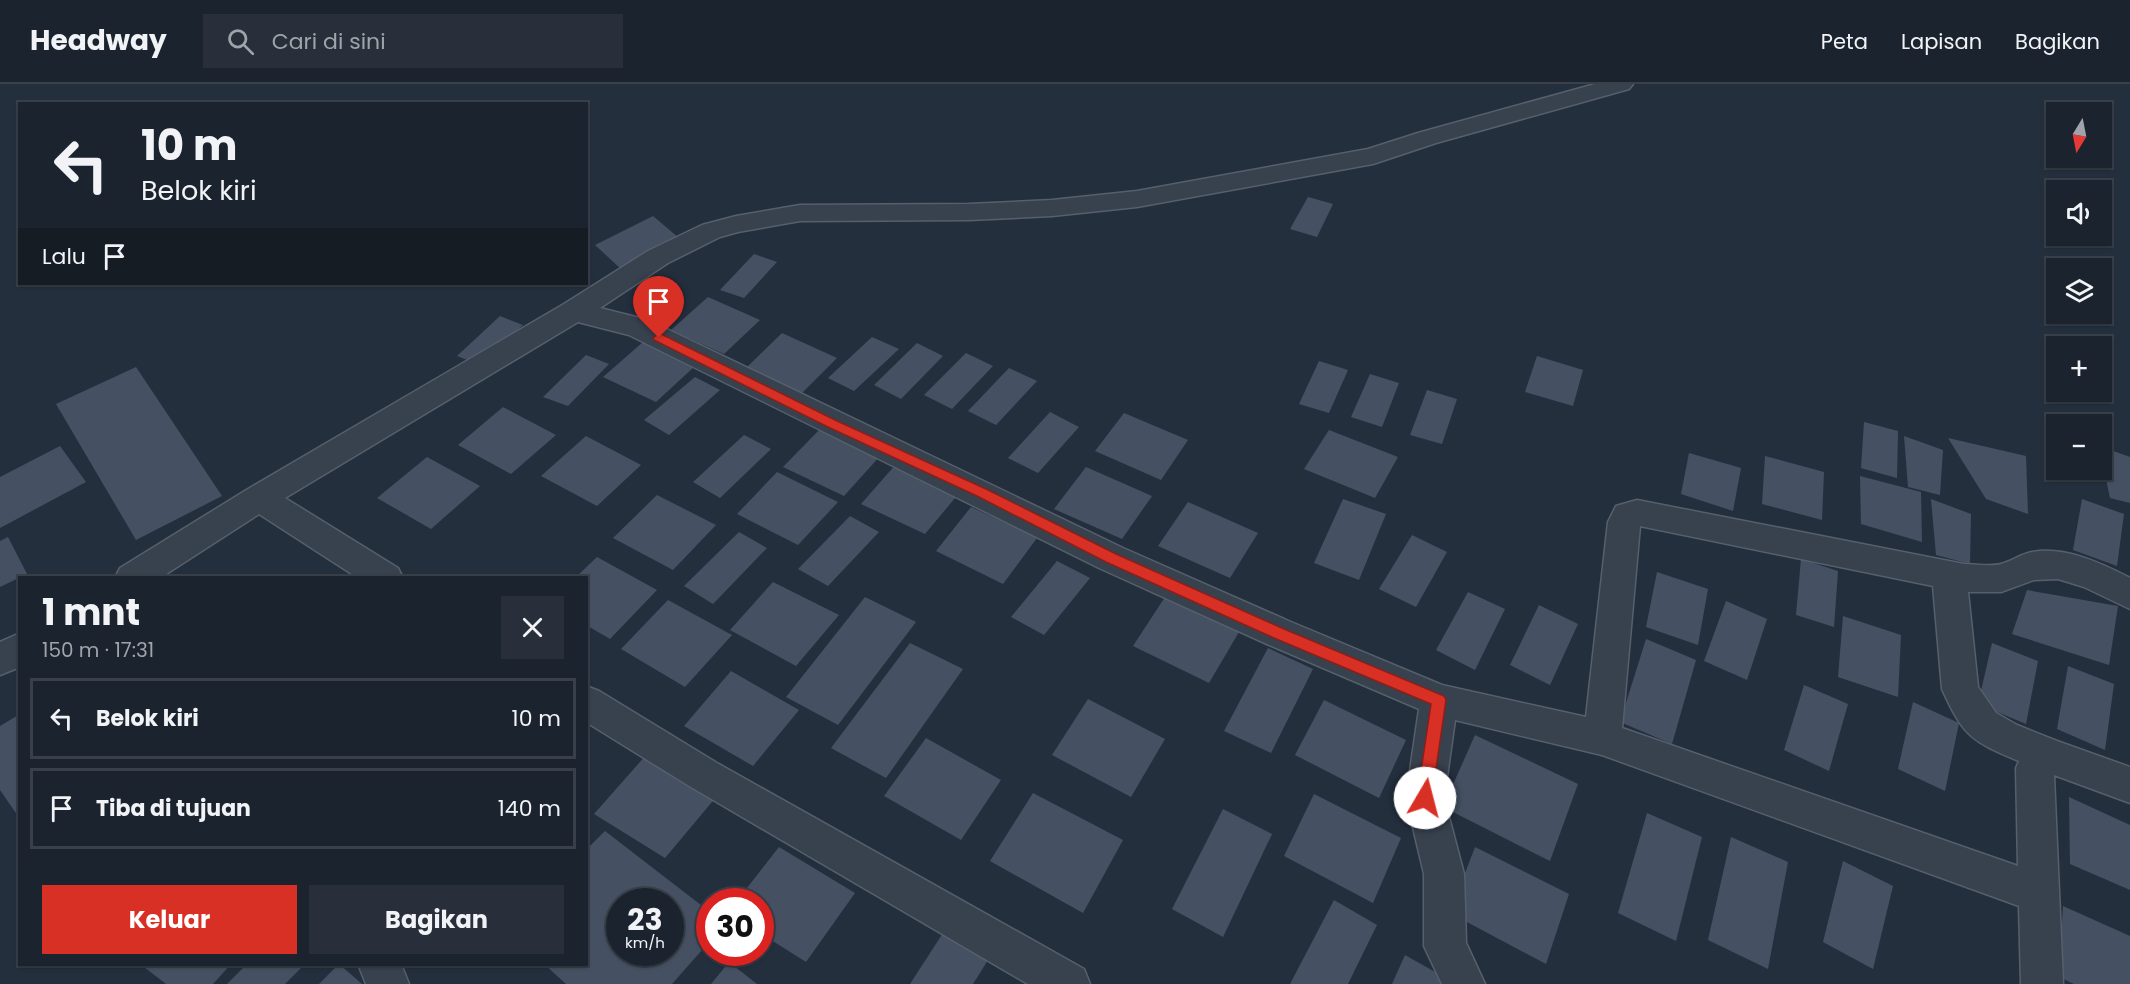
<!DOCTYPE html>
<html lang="id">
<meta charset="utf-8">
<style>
:root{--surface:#1b232e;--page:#282f3a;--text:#f1f3f6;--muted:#a0a4aa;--line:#39404a;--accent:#d93025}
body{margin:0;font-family:Poppins,sans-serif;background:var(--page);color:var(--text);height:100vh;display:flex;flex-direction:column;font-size:22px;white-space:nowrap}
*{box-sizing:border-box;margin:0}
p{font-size:20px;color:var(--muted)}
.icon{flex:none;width:33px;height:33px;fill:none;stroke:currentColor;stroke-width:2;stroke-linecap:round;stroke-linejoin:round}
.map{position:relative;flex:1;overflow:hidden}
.side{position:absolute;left:18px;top:492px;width:570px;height:390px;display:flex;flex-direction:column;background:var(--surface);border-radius:0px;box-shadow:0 2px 4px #0004,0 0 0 2px var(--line)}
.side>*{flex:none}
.hud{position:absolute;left:18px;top:18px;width:570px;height:183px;border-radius:0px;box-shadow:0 2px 4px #0004,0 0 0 2px var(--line);background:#1b232e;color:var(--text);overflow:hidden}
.needle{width:39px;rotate:190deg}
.buttons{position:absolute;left:2046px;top:18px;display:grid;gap:12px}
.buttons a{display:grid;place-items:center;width:66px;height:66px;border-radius:0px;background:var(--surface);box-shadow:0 2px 4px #0004,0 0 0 2px var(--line);font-size:30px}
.speed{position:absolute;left:606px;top:804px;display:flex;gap:12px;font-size:30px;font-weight:700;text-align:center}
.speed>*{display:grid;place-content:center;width:78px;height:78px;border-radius:50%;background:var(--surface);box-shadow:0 2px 4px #0004,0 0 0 2px var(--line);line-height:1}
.speed small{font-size:15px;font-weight:400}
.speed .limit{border:9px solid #d22;background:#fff;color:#111}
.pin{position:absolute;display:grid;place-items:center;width:51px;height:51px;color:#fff;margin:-62px -26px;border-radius:50% 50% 50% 0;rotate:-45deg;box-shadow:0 0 6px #0007}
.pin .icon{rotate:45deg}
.me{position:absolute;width:66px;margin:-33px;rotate:8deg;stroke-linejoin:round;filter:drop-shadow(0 0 4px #0008)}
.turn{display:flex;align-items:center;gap:21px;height:126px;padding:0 24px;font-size:27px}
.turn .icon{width:78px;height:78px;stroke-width:2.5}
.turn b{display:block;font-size:42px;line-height:51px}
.then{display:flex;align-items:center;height:57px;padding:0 24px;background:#0003;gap:12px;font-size:22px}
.round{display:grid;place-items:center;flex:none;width:63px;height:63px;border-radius:0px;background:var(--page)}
.overview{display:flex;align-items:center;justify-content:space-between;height:102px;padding:0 24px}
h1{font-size:36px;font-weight:700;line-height:45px}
.button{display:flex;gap:12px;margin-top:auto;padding:12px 24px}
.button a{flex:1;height:69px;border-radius:0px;background:var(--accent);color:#fff;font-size:24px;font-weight:700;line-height:69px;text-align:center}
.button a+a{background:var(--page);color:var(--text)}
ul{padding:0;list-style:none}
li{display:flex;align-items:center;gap:18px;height:81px;margin:0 12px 9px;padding:0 12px;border:3px solid var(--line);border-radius:0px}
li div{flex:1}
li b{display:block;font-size:22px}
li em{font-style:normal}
header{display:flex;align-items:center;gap:36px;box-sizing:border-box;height:84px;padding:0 30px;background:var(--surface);border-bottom:2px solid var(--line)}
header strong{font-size:28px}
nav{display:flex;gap:33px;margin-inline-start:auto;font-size:21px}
.search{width:420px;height:54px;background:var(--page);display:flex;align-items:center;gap:15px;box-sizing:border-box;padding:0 21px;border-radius:0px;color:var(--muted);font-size:22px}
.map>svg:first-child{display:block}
</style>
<header>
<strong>Headway</strong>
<div class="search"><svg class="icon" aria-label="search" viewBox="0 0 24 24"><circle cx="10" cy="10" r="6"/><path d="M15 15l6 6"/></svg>Cari di sini</div>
<nav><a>Peta</a><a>Lapisan</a><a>Bagikan</a></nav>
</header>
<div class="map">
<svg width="2130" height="900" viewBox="0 0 2130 900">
<rect width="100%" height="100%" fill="#242f3e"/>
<path fill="#455162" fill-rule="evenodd" d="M1308,113L1333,120L1317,153L1290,145Z
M653,132L679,154L621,185L595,161Z
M754,170L777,178L744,214L720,206Z
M708,213L760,236L724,270L671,246Z
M500,232L523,241L480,281L457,272Z
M782,249L837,274L802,309L746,284Z
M872,253L899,265L854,307L828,294Z
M643,258L695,282L656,318L603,293Z
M917,259L943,272L901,315L874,301Z
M966,269L993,282L952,325L924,311Z
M586,271L609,280L568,322L543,313Z
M1537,272L1583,286L1573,322L1525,308Z
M1319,277L1348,286L1329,329L1299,320Z
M136,283L222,412L136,456L56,320Z
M1009,284L1037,297L996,341L968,327Z
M1370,290L1399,299L1382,343L1351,333Z
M695,293L720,306L669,351L644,336Z
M1427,306L1457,315L1442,360L1410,351Z
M503,323L556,351L511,390L458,361Z
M1050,328L1079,343L1038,389L1008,374Z
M1124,329L1188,356L1161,396L1095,367Z
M1864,338L1898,347L1897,394L1861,384Z
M822,343L881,371L844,412L783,383Z
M1329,346L1398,373L1375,414L1304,385Z
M744,351L771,365L720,414L693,398Z
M586,352L641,381L597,422L541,392Z
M1904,352L1943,366L1940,411L1908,403Z
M1948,354L2026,372L2028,430L1986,415Z
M60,362L86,398L0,444V393Z
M2102,363L2130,373V419L2110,414L2102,376Z
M1689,369L1741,384L1733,427L1681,410Z
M1765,372L1824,388L1822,436L1762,420Z
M427,373L480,402L431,445L377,414Z
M897,379L960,408L925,450L861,420Z
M1086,383L1152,412L1122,455L1054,425Z
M777,388L838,418L798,461L737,430Z
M1860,392L1921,408L1922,458L1861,440Z
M657,411L716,441L673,486L613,454Z
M1343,415L1386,430L1359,496L1314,479Z
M1931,415L1971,430L1970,480L1936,471Z
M2082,415L2124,430L2117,482L2073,466Z
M1188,418L1258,449L1230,494L1158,462Z
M971,423L1037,454L1003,500L936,467Z
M850,432L879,448L828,502L798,485Z
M739,448L767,464L713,520L684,502Z
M1412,451L1447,468L1416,523L1379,505Z
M8,453L27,490L0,503V457Z
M597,473L657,506L610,555L586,541V494H575Z
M1801,475L1838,487L1834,543L1796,531Z
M1057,477L1090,494L1044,551L1011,533Z
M1657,488L1708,505L1698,561L1646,543Z
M773,498L839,531L796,582L730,546Z
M2027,506L2118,522L2109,581L2012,550Z
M1468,508L1505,525L1475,586L1436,566Z
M865,513L916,538L838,641L786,613Z
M1165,513L1239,548L1209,599L1133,562Z
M668,516L732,551L685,603L621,565Z
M1726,517L1767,535L1747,596L1704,577Z
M1539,521L1578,540L1550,601L1510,581Z
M1843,532L1901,551L1898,613L1838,593Z
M1646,555L1696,576L1672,660L1620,638Z
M910,559L963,585L886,694L831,664Z
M1992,559L2038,577L2026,640L1978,620Z
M1268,564L1313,585L1271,669L1224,647Z
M2068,582L2114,600L2105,666L2057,645Z
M731,587L799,626L753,682L684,642Z
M1804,601L1848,620L1829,687L1784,666Z
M1088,615L1165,655L1131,713L1052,671Z
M1324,616L1406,656L1379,714L1295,671Z
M1913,618L1959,639L1945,707L1898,685Z
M20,630V735L0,706V642Z
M1475,651L1578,700L1550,777L1443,723Z
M926,654L1001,696L961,756L884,712Z
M647,670L717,712L665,774L594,730Z
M1033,709L1123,756L1083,829L990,777Z
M1314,710L1401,754L1373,819L1284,772Z
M2069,713L2130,741V806L2070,780Z
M1223,725L1272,750L1223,853L1172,825Z
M1647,729L1702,753L1676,857L1618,829Z
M605,747L710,828V857L672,900H566L544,880H586V766ZM620,818H670V868H620Z
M1731,753L1788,778L1768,885L1708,856Z
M779,763L855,809L806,878L760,849V818H736Z
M1475,763L1569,810L1546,880L1450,829Z
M1843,777L1893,802L1873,885L1823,858Z
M1334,816L1377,841L1348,900H1290Z
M2063,822L2130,852V900H2074L2059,893Z
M943,849L988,876L973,900H910Z
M1405,871L1451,897L1450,900H1392Z
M729,878L757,900H711Z
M147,880H231L213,900H166L144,883Z
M247,880H305L285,900H227Z
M339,880L362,900H319Z"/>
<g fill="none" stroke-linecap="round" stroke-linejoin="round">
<defs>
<path id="minor" d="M1595,0H1633L1629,5L1436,59L1373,80L1137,123L1052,132L969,136L800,137L738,148L720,153L668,179L600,224L648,236L1123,464L1291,538L1442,601L1586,633L1608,438L1616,422L1637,416L1964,480C1976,480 1990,483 2001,480C2012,477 2021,470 2032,468C2065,462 2101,479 2130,494V525L2084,503L2058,495L2034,496L2001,508H1968L1978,603L1996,629L2017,641L2057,657L2130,683V719L2054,691L2063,900H2021L2019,822L1602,671L1455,636L1444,714L1464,790L1466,859L1485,900H1442L1424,862V790L1406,714L1419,625L1267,560L1099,484L629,251L578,238L285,414L398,484L403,494H358L259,430L160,494H115L120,484L248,405L564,220L648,167L702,141L736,132L800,121L969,120L1052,116L1137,107L1368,65L1418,49ZM1640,442L1933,502L1942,605C1964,653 1971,657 2019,677L2016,684L2018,782L1622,644Z
M20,549V583L0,591V558Z
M586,602L599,607L717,679L1084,885L1090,900H1028L691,703L586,638Z
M358,880H401L409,900H366Z"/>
</defs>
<use href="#minor" stroke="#565f6c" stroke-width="3"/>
<use href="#minor" fill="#38414e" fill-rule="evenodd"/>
</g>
<path fill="#d93025" stroke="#8d1f18" stroke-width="1.5" d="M659,249L837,337L986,405L1116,470L1284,545L1444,612L1446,616L1431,719L1425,721L1420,719L1417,714L1431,620L1274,554L1106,478L977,412L828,343L654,256L653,254Z"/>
</svg>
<div class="buttons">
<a><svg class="needle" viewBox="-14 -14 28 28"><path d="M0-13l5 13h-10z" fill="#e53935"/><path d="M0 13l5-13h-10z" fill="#a0a4aa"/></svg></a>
<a><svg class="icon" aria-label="sound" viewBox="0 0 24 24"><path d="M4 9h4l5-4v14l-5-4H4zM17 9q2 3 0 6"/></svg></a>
<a><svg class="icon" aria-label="layers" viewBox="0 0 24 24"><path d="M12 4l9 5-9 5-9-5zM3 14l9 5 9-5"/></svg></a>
<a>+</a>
<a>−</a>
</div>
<div class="speed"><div>23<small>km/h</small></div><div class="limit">30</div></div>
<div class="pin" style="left:659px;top:254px;background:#d93025"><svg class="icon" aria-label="arrive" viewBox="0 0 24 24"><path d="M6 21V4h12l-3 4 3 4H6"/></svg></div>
<svg class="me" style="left:1425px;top:714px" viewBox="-20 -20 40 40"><circle r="19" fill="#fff"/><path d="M0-13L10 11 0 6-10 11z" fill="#d93025"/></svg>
<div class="hud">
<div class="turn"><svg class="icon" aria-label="left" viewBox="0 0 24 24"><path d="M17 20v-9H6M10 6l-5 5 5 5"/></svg><div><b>10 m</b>Belok kiri</div></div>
<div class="then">Lalu<svg class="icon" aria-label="arrive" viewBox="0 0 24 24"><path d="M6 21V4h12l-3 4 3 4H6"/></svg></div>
</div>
<section class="side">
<div class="overview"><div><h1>1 mnt</h1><p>150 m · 17:31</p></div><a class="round"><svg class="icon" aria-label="close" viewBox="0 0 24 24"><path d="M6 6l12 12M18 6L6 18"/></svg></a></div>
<ul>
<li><svg class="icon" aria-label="left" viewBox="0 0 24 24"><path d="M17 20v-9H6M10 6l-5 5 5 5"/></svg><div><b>Belok kiri</b></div><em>10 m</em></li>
<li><svg class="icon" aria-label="arrive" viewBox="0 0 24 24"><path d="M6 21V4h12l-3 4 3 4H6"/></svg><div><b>Tiba di tujuan</b></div><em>140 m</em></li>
</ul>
<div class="button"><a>Keluar</a><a>Bagikan</a></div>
</section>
</div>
